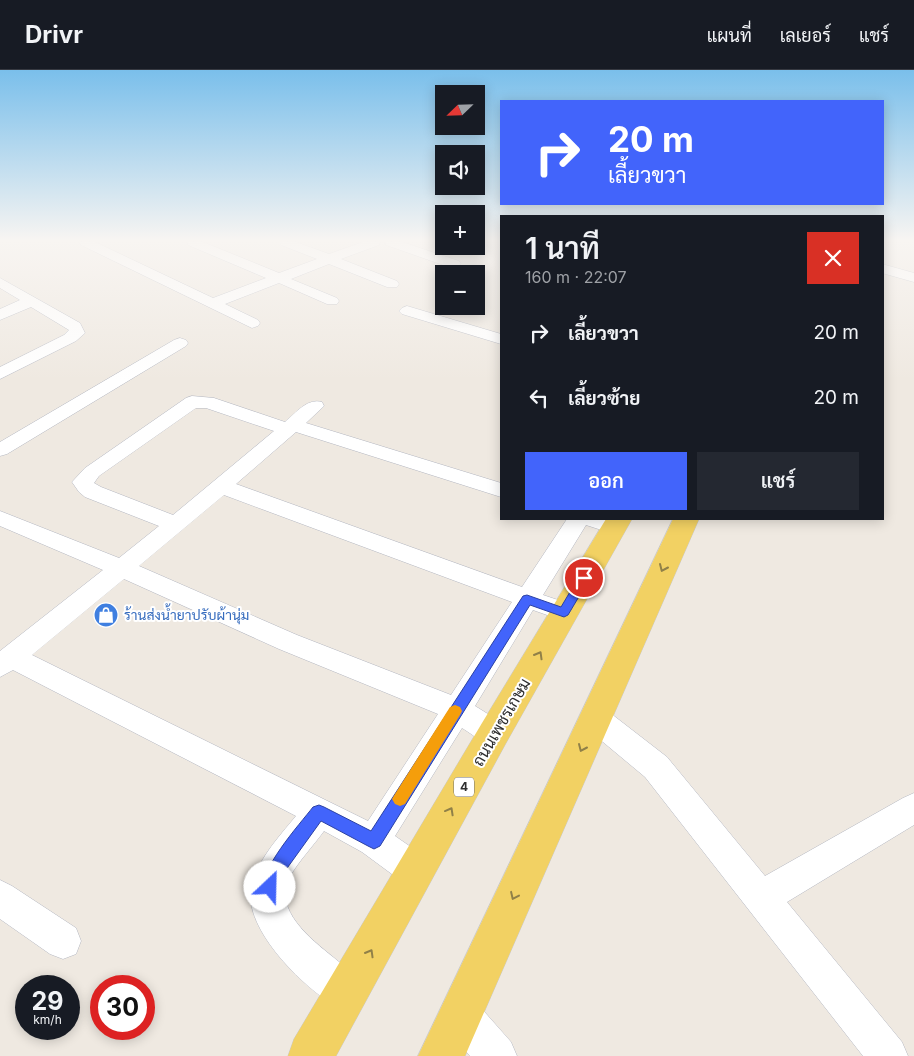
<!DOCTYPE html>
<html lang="th">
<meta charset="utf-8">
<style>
:root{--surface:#171b24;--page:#242831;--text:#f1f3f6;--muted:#9ea1a6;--line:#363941;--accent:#4264fb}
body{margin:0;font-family:Inter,Sarabun,sans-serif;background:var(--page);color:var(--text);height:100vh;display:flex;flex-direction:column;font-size:19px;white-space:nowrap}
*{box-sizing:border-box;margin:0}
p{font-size:16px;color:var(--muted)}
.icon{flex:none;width:28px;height:28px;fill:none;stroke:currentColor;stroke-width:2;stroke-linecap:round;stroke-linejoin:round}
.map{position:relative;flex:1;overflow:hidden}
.details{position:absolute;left:500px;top:145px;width:384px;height:305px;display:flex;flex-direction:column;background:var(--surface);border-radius:0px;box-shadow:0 2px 12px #0003}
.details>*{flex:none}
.top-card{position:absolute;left:500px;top:30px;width:384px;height:105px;border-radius:0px;box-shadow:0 2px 12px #0003;background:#4264fb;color:#fff;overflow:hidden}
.needle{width:32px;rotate:247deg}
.buttons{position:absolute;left:435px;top:15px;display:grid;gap:10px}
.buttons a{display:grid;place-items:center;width:50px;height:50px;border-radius:0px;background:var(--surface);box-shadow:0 2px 12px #0003;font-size:25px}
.speed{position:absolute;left:15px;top:905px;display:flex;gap:10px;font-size:25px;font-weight:700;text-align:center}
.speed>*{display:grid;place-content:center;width:65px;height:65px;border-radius:50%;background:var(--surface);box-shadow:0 2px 12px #0003;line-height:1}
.speed small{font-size:12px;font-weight:400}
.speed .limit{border:8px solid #d22;background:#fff;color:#111}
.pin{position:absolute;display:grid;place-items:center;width:42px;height:42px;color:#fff;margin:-21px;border:2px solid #fff;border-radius:50%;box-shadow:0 1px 5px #0007}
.me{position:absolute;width:55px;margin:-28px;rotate:24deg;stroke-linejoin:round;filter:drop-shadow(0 0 4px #0008)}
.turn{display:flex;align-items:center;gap:18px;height:105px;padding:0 25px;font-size:22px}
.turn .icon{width:65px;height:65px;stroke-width:2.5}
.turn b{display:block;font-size:35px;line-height:42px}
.round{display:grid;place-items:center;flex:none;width:52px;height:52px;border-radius:0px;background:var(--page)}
.headline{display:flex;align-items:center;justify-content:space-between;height:85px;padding:0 25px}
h1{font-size:30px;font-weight:600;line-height:38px}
.cta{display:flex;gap:10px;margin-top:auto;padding:10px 25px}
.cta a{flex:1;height:58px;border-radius:0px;background:var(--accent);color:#fff;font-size:20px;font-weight:600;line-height:58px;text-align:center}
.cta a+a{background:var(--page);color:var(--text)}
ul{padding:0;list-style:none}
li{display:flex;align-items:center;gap:15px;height:65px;padding:0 25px}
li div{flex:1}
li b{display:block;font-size:19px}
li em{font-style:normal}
header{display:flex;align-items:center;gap:30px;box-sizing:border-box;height:70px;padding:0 25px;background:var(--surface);border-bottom:1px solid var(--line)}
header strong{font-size:24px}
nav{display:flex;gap:28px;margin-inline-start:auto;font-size:18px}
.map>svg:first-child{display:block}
</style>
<header>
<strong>Drivr</strong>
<nav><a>แผนที่</a><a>เลเยอร์</a><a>แชร์</a></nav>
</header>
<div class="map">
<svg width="914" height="986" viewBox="0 0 914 986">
<rect width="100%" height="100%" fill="#efe9e1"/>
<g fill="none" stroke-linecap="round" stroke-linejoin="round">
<defs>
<path id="street" d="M80,172H95L213,228L266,208L188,175L187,172H203L279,203L317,189L281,175L280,172H296L329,184L363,172H380L379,175L341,189L397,211L399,214L397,217H387L329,194L291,209L337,228L339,231L337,234H327L279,213L225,234L258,250L260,253L258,256L252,258L81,175Z
M385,172H402L459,191L461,194L454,198L449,197L386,175Z
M882,194L914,203V212L882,203Z
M0,208L80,253L85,263L76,271L0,309V297L64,265L69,260L31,237L0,250V239L20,230L0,218Z
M407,236L501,264V274L402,244L399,241L402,238Z
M180,268L186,270L188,273L186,276L7,384L0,386V372L174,270Z
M192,326L214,328L285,352C296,343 307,328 322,332L324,336L306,353L501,413V427L296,362L236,414L522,517L567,449C582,449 617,444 625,457L622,462L614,464L586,455L543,525L573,535L577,542L573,549L564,551L533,540L475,636L504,654L509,663L504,672C486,678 477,667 462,658L395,766L428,789L433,801L428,813L416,818L404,813L362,782L324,761C313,776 298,792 289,808C273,840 311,869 333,887C348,900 358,904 366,923L361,937L347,942C312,927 245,863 251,821C255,792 278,768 296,746L13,600L0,607V581L103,500L0,456V441L119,488L159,456L85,427L79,422L72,412L85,398L186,328ZM196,338H206L274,361L173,445L101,417L94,413L99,406ZM224,425L512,532L451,625L297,565L139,496ZM124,509L279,579L438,644L368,751L32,585Z
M595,636L605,639L667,687L765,806L903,728L914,723V755L787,832L902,972L908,986H863L645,707L585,657L581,648L585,639Z
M0,810L12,816L76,858L81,871L76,884L63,889L50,884L0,849Z
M460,925L474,930L511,972L517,986H470L446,958L441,944L446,930Z"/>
<path id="primary" d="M606,449H632L506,673L336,986H288L294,969L482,653Z
M673,449H699L465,986H418Z"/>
</defs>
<use href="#street" stroke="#b4b7c1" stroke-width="1"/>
<use href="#primary" stroke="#c9c9c9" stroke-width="1"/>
<use href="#street" fill="#fff" fill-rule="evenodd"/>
<use href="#primary" fill="#f2d163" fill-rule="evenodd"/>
</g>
<defs><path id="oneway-chevron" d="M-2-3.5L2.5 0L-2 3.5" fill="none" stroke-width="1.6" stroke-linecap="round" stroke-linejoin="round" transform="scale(1.25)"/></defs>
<g stroke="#908048">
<use href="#oneway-chevron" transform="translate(663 498) rotate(114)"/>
<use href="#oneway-chevron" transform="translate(539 585) rotate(-60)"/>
<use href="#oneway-chevron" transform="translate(582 678) rotate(114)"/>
<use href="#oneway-chevron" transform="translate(450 741) rotate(-61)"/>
<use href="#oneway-chevron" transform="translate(514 826) rotate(115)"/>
<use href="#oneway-chevron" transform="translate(370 883) rotate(-60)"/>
</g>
<linearGradient id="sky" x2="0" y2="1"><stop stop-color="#7abfeb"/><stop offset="0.55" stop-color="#f8f5f2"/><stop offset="1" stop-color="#f8f5f2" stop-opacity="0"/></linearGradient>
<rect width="914" height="310" fill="url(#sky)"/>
<path fill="#4264fb" stroke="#2b41a3" d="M584,504L590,508L568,545L564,547L530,535L380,776L374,779L368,776L321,751L280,808L276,823L270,826L264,823C256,802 300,754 313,737L319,735L324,737L371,761L523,526L527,525L561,537L580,505Z"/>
<path fill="#f59e0b" d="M455,635L460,637L462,641L460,645L405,734L400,736L395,734L392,729L395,724L450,637Z"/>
<defs>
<symbol id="shop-disc" viewBox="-11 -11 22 22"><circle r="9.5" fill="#3f7fe0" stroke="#fff"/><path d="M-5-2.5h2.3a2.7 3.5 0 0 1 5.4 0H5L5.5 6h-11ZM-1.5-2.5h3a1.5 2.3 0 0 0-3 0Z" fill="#fff"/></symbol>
</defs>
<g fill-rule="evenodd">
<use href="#shop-disc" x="92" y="531" width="28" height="28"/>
</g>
<g text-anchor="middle" stroke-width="4" stroke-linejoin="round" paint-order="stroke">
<rect fill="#fff" stroke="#6d6d6d" stroke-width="1" x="454" y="707.5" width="20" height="19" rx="4"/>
<g font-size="12" font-weight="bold" fill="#2e2e2e">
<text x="464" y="721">4</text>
</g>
<g font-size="14" fill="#366cbe" stroke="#fff" text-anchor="start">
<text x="124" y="550">ร้านส่งน้ำยาปรับผ้านุ่ม</text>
</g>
<g font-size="16" fill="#2e2e2e" stroke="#fff">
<text transform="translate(501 652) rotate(-60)" y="6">ถนนเพชรเกษม</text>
</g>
</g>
</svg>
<div class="buttons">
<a><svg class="needle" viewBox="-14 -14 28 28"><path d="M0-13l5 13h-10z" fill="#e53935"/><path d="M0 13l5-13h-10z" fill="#9ea1a6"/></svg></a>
<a><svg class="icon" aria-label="sound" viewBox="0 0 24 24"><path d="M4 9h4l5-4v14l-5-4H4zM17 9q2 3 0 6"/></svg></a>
<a>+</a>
<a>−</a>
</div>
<div class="speed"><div>29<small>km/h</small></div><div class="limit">30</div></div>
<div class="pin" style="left:584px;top:508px;background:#d93025"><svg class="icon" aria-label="arrive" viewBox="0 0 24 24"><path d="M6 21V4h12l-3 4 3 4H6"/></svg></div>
<svg class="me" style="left:270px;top:817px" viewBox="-20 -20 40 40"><circle r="19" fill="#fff"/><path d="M0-13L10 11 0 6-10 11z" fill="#4264fb"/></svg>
<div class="top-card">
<div class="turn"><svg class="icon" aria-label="right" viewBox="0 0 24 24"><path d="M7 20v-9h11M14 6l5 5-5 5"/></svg><div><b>20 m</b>เลี้ยวขวา</div></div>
</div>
<section class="details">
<div class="headline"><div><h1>1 นาที</h1><p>160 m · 22:07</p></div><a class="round" style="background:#d93025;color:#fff"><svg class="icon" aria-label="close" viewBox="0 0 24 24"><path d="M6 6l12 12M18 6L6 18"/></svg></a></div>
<ul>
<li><svg class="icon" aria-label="right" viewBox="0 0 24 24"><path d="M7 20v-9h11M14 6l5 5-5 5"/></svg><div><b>เลี้ยวขวา</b></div><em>20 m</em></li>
<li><svg class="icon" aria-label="left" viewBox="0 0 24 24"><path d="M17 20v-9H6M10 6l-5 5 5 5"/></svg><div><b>เลี้ยวซ้าย</b></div><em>20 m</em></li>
</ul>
<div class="cta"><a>ออก</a><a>แชร์</a></div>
</section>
</div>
